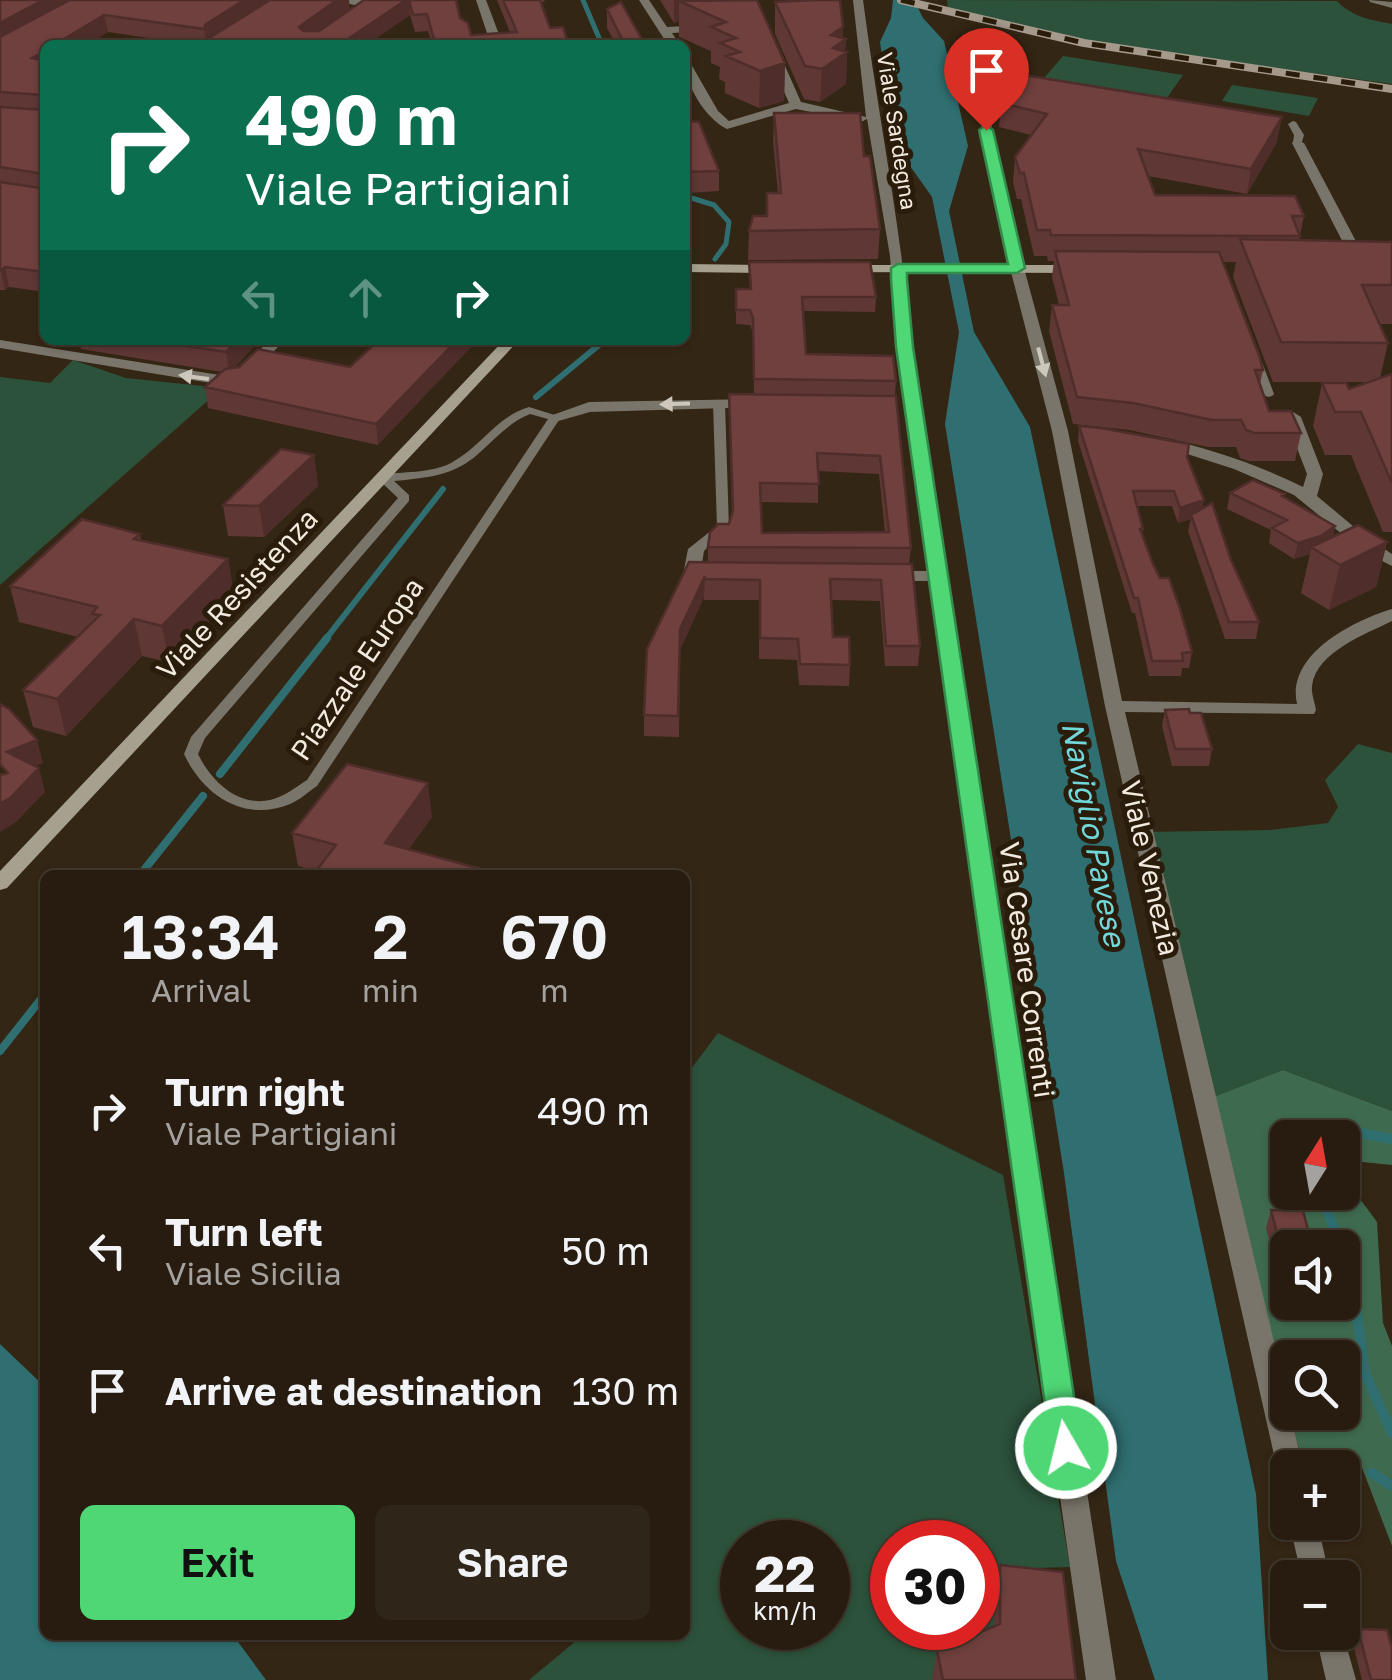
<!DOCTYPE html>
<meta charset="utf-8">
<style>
:root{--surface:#271c0f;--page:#2f2518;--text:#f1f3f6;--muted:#a4a19e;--line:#433a2f;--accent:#4fd675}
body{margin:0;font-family:"Golos Text",sans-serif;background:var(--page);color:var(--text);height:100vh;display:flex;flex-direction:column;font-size:38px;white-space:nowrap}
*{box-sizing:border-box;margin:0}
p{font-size:32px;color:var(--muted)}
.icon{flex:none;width:55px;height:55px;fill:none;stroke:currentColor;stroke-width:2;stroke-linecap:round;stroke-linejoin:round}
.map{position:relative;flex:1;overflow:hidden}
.drawer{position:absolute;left:40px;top:870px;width:650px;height:770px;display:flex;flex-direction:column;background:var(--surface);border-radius:15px;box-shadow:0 2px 8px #0004,0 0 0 2px var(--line)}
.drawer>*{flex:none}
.top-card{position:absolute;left:40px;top:40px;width:650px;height:305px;border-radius:15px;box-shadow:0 2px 8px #0004,0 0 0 2px var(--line);background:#0b6e4f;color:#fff;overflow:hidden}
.needle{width:65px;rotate:11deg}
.controls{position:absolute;left:1270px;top:1120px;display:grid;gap:20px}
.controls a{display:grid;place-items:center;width:90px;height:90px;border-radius:15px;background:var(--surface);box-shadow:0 2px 8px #0004,0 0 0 2px var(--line);font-size:50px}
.speed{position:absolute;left:720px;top:1520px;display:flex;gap:20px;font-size:50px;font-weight:700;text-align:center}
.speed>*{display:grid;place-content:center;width:130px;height:130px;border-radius:50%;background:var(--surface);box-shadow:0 2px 8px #0004,0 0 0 2px var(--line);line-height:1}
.speed small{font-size:25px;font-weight:400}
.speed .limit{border:15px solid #d22;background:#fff;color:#111}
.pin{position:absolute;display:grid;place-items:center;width:85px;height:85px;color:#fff;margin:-102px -42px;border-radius:50% 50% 50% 0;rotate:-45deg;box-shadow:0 0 10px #0007}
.pin .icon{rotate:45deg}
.me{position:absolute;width:110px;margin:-55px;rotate:352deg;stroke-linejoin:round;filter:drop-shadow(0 0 8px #0008)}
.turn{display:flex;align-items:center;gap:35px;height:210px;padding:0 40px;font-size:45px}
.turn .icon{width:130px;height:130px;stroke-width:2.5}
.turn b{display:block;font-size:70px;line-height:85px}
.lanes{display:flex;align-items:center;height:95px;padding:0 40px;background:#0003;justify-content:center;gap:50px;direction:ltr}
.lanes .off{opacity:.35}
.eta{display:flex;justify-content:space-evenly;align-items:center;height:170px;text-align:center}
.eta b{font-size:60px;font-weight:600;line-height:70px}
.primary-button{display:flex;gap:20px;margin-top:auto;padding:20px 40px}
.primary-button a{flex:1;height:115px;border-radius:15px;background:var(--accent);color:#111;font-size:40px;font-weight:600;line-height:115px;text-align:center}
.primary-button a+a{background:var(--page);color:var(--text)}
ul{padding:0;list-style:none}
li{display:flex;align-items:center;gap:30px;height:140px;padding:0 40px}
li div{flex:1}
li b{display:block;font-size:38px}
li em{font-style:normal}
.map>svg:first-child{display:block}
</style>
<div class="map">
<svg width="1392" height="1680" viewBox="0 0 1392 1680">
<rect width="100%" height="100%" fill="#342614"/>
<path fill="#2c523b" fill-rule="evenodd" d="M947,0L1337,1C1352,17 1371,20 1392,24V84L1108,45L948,8Z
M1063,56L1183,75L1162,105L1038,85Z
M1232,85L1318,98L1309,116L1222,101Z
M73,360L126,378L222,388L0,585V377L50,383Z
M1358,744L1392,753V1111L1283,1070L1203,1101L1142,832L1271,830L1328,823L1338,807L1325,780Z
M718,1033L1003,1175L1070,1567L994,1569V1656L936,1680H529L583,1635H685V1077ZM742,1542H828V1628H742ZM892,1542H978V1628H892Z"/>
<path fill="#3e6a4f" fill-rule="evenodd" d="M1283,1070L1392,1111V1165L1343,1160L1342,1138H1288V1192H1342L1343,1176L1377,1222L1383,1323L1392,1346V1546L1361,1465L1304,1467L1289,1413L1342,1412V1358H1288L1287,1407L1203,1101ZM1288,1248H1342V1302H1288Z"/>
<path fill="#2f6f71" d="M893,0H914L923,18L944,41L968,146L949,211L974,332L1030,427L1256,1494L1268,1680H1155L1116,1561L1064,1173L945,424L959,332L932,197L896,146L880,42L891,18Z
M0,1344L45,1387V1635H233L266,1680H0Z"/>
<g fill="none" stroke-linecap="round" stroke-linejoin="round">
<path stroke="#2f6f71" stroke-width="5" d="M583,0L602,45
M685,196L714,205L729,222L726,244L715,259
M685,280L689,277"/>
<path stroke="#2f6f71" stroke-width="6" d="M536,397L605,340
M325,640L443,489"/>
<path stroke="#2f6f71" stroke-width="8" d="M220,774L327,638
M140,875L203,796
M0,1051L45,994"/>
<path stroke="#2f6f71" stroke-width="10" d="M1316,1138L1319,1125L1392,1139
M1320,1192L1342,1248
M1342,1249L1354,1293L1365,1373L1392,1433
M1372,1473L1392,1486"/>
<path fill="#79756a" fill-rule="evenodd" d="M1293,121L1296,122L1304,135L1301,145L1293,143L1294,135L1288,124Z
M1254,354L1260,357L1274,394L1272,396L1268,397L1262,394L1248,357Z
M719,400L725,403L729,529L712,539L706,535L717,527L713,403Z
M529,407L561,417L317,786C308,792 300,800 290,804C244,823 203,795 184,754L191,737L398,498L380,481V475C403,471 429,474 451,463C481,447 496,417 529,407ZM530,414L548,419L307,780C296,787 284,797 270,800C238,807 211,781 198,754L205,738L409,501V495L394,481C425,478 454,476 478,454C495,439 508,423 530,414Z"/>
<path fill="#79756a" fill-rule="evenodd" d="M331,0H433L428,3L369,8Z
M639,0H649L667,27L704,25L710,28L704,31L672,33L680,45H668Z
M853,0H863C878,116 902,230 911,347L1116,1680H1086L930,581H885L876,576L885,571H929L897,347L890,256L867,119L861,122L796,109L727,129C705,118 685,85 685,61L691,64L718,111L729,121L789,103L769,57L775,54L781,57L801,102L866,117Z
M1369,0L1392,2V8L1370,2Z
M978,108L988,111L1024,268L1068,431L1122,701L1297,704C1286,655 1352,621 1392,609V621C1366,634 1316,652 1312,686C1311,693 1315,703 1316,710L1314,714L1125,712L1288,1401V1412H1290L1303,1468H1288V1479L1281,1476L1277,1468L1105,706L1052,431L1010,268Z
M1294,140L1304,143L1368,264L1366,267L1354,264L1292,143Z
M0,340L232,377L270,340H285L240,385L235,387L0,348Z
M756,399L761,401V407L590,412L555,422L547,417L589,402Z
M1293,412L1301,417L1323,474L1317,496L1366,537L1392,554V566L1364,552L1294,495L1234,469L1153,443L1161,438C1210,448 1258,465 1303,487L1307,474L1285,417Z
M712,530L720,535L704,551L701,570L715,575L706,580L686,579L683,575L688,549Z
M1289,1522H1317L1330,1578H1302Z
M1342,1630L1356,1680H1326L1315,1632Z"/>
<path fill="#79756a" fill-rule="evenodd" d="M476,0H486L503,45H491Z"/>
<path fill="#a6a08f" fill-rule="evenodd" d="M685,264L775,265L782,269L775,273L685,272Z
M844,265H1080L1087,269L1080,273L839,272L837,269Z
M504,340H519L7,888L0,890V871Z"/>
<defs>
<path id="rail" d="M901,0L1084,43L1392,89"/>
</defs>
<use href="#rail" stroke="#a4998b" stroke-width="8"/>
<use href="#rail" stroke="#291c0b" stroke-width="5" stroke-dasharray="14" stroke-linecap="butt"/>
</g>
<path fill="#5f3734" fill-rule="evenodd" d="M0,0L350,9L364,0H456L460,18L471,35L510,32L497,0H544L545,2H541L550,28L569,45H432L428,31L415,32L410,15L366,45H196L108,32L86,45H45V292L9,287L5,290H0Z
M660,0H757L785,63L784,101L759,108L725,93V82L719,79L720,67L711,63V51L679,37V21L674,23Z
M775,2L846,39L845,51L847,52L846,84L820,102L804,99L775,34Z
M607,9L645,45H616L607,28Z
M1001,103L1277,142L1247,194L1148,176L1155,195L1304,216L1299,240L1392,242V324H1380L1388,343L1380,378L1392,374V532H1383L1351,455H1325L1313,426L1322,383L1349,389L1367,382H1273L1233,277L1236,262H1223L1263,370L1260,384L1269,411L1301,433L1295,461H1249L1240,458L1236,447H1208L1129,430L1073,424L1049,331L1052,305H1059L1052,277L1054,261H1048L1047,256H1034L1021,199H1017L1013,182L1015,157L1031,135L999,127Z
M685,107L690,116V121L719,171V191L687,193L685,186Z
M774,113L864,156L880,229L878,259L748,260L749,231L767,216L778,193L773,141Z
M749,262L876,297L875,312L803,311L806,354L896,381L895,396L911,548L909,564L920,646L918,666H885L880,601L831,600L833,637L850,665L849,686L799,685L797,660L759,659V600H704V597L680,650L679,737L644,736V715L708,562V547L729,524L732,513L729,394H754L753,333L750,325L736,324V289H750ZM818,471L879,474L885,532L762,533L761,502L818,503Z
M79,340H260L234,368L350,367L379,340L378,445L208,408L205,387L222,372L81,349Z
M1079,426L1187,457L1203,508L1231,560L1259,622L1256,639H1225L1188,531L1191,519L1178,523L1172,506H1137L1143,529L1142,536L1192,652L1189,668H1182L1181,676H1149L1135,613H1132L1078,441Z
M314,455L318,486L264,537L228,536L223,505Z
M1230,493L1284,498L1335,526L1333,537L1387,542L1376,587L1329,610L1301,593L1310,554L1294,559L1269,543L1271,530L1227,509Z
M140,534L141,540L228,559L234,595L169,662L142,656L66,736L33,727L23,690L78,637L19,622L10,586Z
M1165,710L1212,749L1209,766H1172L1162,726Z
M432,817L408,850L316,871L298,866L292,833Z
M1271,1210L1288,1248V1273H1278L1266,1228Z
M1000,1565L1076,1680H932L937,1650L994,1626V1597Z
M1358,1629L1392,1680H1362L1353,1644Z"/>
<path fill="#4e2d2b" d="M43,0H76L0,43V23Z
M244,0H272L207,45L204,29L205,25Z
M337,0H349L350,9L301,45L299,27Z
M406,0H409L410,15L366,45H339Z
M674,0H730L679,1V21L674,23Z
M104,15L108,32L86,45H54Z
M843,27V41L846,39L845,53L847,52L846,84L820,102L822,69L831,35Z
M45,51V70L32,58Z
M785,63L784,101L759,108L760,71Z
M1282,117L1277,142L1247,194L1251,169Z
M5,267L9,287L5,290L1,271Z
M238,340H260L229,373L226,352Z
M457,340H478L378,445L376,424Z
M314,455L318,486L264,537L259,506Z
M1204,500L1202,515H1191V519L1178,523L1180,508Z
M1335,526L1332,541L1311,547L1310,554L1294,559L1298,543Z
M1387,542L1376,587L1329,610L1340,565Z
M228,559L234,595L169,662L162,626Z
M705,576L704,597L680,650L679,737L680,629Z
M134,619L142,656L66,736L57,699Z
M37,740L43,763L14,776L7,752Z
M39,768L45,792L16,822L0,832V804Z
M428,783L432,817L390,875L385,843Z"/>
<path fill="#6f403d" stroke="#4e2d2b" stroke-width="2.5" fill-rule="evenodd" d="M0,0H43L0,23Z
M70,0H244L205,25L204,29L104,15L54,45H45V51L32,58L45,61V272L5,267L0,271V182L40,188L45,184L44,174L0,167V107L44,110L42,95L0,92V37Z
M270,0H337L299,27L303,31H319L364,0H406L339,45H198Z
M409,0H456L460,18L468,23L471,35L517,32L503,0H540L550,28L563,27L569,45H442L435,43L427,14L413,15Z
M757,0L785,63L760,71L726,56L740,52L720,43L736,38L711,27L726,22L679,1Z
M815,0H840L843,27L831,35L846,39L833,48L847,52L822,69L805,66L775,2Z
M621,2L645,45H625L607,9Z
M1024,75L1282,117L1251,169L1138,149L1155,195L1295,196L1304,216H1292L1300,236L1051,235L1050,230H1037L1024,173H1020L1015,157L1047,114L1001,103Z
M774,113H860L864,156H870L880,229L749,231L753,216H767V193H781Z
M685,121L699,122L719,171L687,172L685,165Z
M1240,239L1392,242V285H1362L1388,343L1281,342Z
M1055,251L1219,252L1259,355L1263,370H1255L1269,411H1291L1301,433H1254L1246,430L1241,420H1212L1133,403L1077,397L1052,305H1069Z
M749,262H870L876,297H802L806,354L893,356L896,381L754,379L753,318L750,310H736V289H751Z
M147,340H238L226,352Z
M379,340H457L376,424L205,387L225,369L239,367L258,349L350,367Z
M1392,374V483L1361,412H1335L1322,383H1346L1349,389Z
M729,394L896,396L911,548L708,547L710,532L718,524H729L733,510ZM817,453L880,456L889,532L762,533L760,483L819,484Z
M1079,426L1101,428L1189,444L1187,457L1204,500L1180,508L1174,491H1133L1143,529H1140L1153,564L1160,578H1169L1180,609L1192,652L1182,653L1183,661H1152L1138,598H1134Z
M281,449L314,455L259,506L223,505Z
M1253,480L1285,494L1282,496L1335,526L1321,536L1298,543L1272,528L1287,520L1230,493Z
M1212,503L1231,560L1259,622H1229L1191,515Z
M82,519L140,534L134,539L228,559L162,626L134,619L57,699L23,690L100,615L92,614L97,607L10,586Z
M1358,525L1387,542L1340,565L1311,547Z
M689,562L912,564L920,646H886L881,580L830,579L833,637H849L850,665L800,664L798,639L760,638V580L704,579L705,576L680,629L678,716L644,715L647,649Z
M0,704L9,709L37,740L7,752L39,768L10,798L0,804V775L8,773L0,764Z
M1189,709L1190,713H1201L1212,749H1175L1165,710Z
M347,764L428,783L385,843L503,875H313L336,845L292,833Z
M1271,1210L1303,1211L1313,1248H1288V1256H1283Z
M1000,1565L1063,1572L1076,1680H943L937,1650L1000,1624Z
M1358,1629L1387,1630L1392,1648V1680H1371Z"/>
<defs><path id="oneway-solid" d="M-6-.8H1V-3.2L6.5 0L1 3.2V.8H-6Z" transform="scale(2.5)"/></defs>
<g fill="#cec7bc">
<use href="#oneway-solid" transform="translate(1042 362) rotate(75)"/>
<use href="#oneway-solid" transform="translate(194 377) rotate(-172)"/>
<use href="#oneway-solid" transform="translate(675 404) rotate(178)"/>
</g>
<path fill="#4fd675" stroke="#338b4c" stroke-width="2.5" d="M986,125L993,130L1025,268L1017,273H907V279L913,347L1082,1448L1077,1457L1066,1461L1056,1457L1051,1448L896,347L891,279V268L898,264H1008L979,130Z"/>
<g text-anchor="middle" stroke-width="10" stroke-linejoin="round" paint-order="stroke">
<g font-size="22" fill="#f3eadf" stroke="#291c0b">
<text transform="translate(897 131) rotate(81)" y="8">Viale Sardegna</text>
</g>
<g font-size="28" fill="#f3eadf" stroke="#291c0b">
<text transform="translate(237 594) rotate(-47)" y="10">Viale Resistenza</text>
<text transform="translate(357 669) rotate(-56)" y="10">Piazzale Europa</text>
<text transform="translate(1150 868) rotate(77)" y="10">Viale Venezia</text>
<text transform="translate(1027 970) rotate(82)" y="10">Via Cesare Correnti</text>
</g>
<g font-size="30" font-style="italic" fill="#71d7da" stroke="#291c0b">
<text transform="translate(1093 834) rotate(79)" y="10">Naviglio Pavese</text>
</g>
</g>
</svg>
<div class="controls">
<a><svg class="needle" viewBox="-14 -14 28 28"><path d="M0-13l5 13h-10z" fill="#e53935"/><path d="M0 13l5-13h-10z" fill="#a4a19e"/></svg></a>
<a><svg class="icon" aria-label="sound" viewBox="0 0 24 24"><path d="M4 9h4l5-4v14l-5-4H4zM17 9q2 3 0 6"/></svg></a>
<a><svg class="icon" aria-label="search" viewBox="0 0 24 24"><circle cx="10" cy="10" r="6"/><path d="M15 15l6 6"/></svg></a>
<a>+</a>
<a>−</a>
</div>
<div class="speed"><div>22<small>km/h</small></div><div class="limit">30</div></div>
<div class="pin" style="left:986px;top:130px;background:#d93025"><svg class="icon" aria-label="arrive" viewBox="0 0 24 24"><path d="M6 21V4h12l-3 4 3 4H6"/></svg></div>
<svg class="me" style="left:1066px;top:1448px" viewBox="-20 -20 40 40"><circle r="17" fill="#4fd675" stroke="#fff" stroke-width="3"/><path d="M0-11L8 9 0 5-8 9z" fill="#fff"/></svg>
<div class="top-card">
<div class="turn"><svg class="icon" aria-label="right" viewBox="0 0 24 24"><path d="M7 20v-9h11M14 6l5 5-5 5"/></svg><div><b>490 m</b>Viale Partigiani</div></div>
<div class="lanes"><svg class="icon off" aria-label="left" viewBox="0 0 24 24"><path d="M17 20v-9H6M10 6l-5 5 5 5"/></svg><svg class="icon off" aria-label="ahead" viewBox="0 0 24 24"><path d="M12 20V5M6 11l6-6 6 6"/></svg><svg class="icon" aria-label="right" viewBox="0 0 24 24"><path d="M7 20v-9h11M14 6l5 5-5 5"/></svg></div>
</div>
<section class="drawer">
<div class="eta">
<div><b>13:34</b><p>Arrival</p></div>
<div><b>2</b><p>min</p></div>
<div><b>670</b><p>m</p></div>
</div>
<ul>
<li><svg class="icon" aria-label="right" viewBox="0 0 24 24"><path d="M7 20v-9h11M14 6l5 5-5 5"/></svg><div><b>Turn right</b><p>Viale Partigiani</p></div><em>490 m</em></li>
<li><svg class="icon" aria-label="left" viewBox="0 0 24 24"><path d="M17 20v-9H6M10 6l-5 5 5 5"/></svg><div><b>Turn left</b><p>Viale Sicilia</p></div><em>50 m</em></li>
<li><svg class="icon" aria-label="arrive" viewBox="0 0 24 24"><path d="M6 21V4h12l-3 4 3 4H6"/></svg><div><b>Arrive at destination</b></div><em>130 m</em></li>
</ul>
<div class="primary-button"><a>Exit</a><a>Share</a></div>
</section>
</div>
